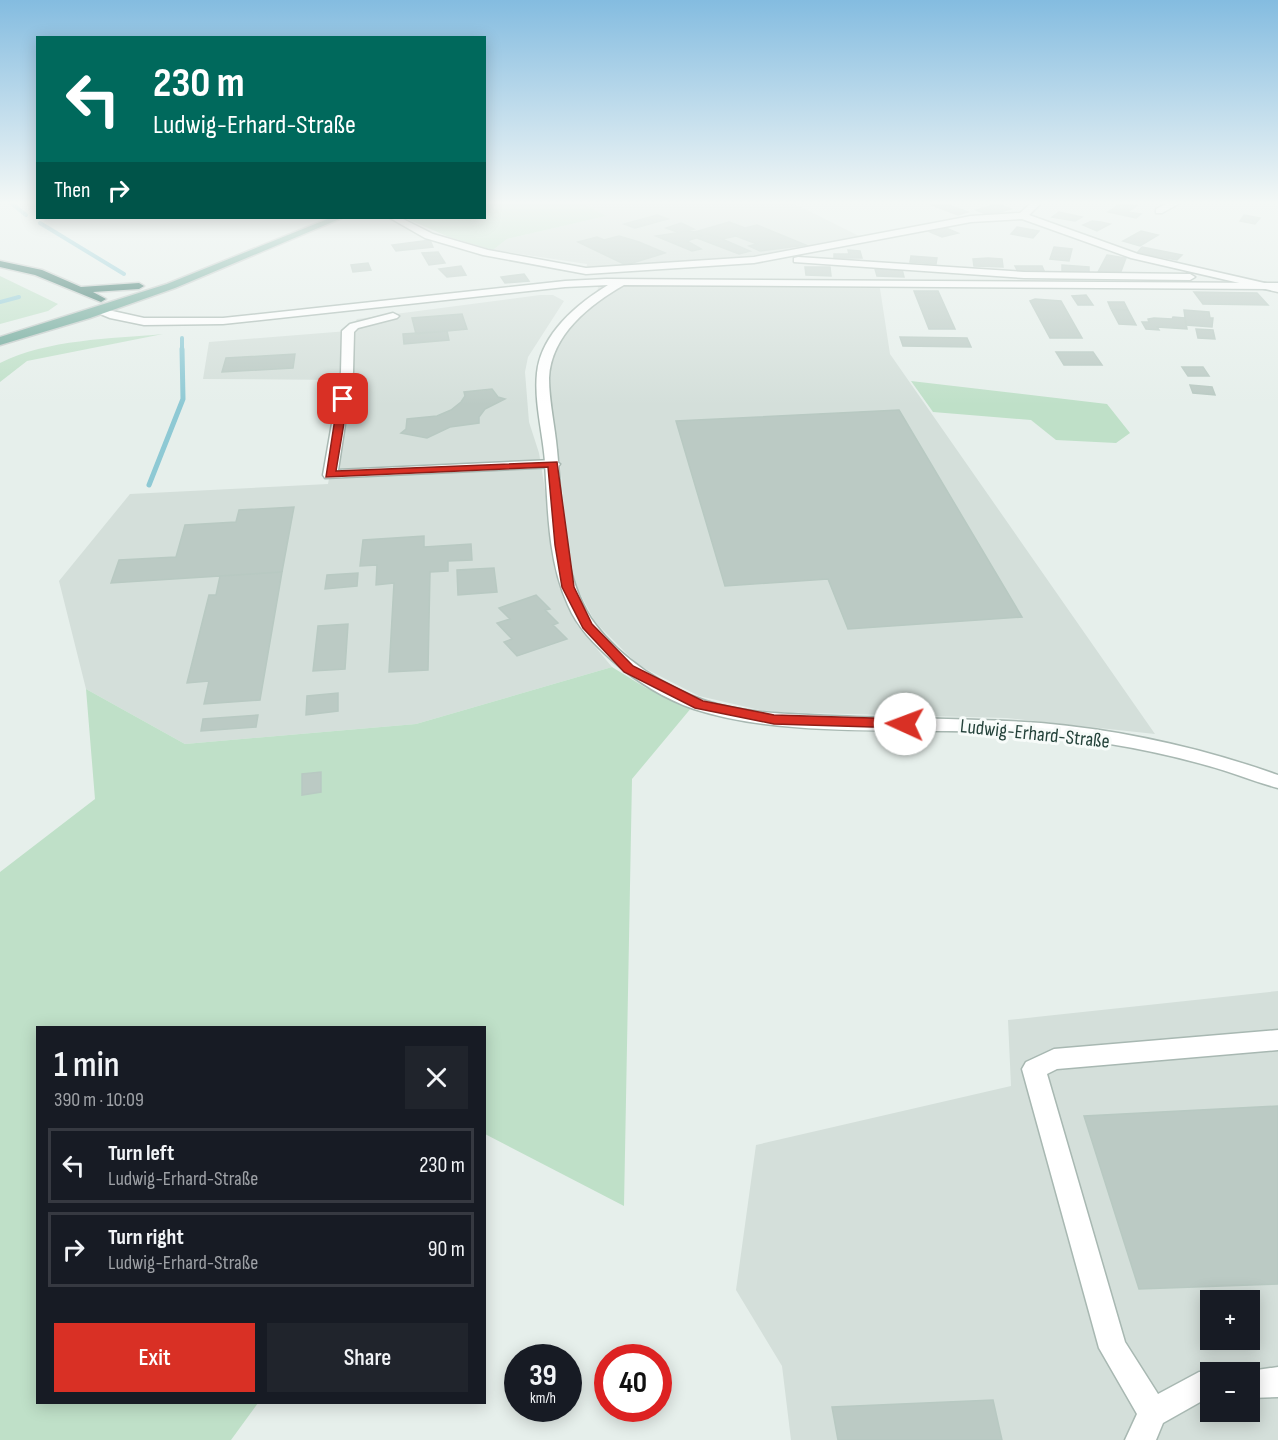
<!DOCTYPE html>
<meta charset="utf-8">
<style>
:root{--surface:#171b24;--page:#20242c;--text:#f1f3f6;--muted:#9ea1a6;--line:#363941;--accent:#d93025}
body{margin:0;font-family:"Sofia Sans Condensed",sans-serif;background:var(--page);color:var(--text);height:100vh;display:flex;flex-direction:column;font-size:22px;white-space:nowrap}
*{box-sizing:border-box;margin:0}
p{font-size:20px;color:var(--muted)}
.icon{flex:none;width:33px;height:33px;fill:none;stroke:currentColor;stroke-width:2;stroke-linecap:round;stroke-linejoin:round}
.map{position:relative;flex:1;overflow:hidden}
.drawer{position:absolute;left:36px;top:1026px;width:450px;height:378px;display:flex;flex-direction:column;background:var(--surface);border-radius:0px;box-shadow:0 3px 15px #0003}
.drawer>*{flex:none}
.top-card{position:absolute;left:36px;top:36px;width:450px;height:183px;border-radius:0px;box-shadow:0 3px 15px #0003;background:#00695c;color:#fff;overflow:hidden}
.controls{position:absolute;left:1200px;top:1290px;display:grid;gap:12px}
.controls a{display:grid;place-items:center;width:60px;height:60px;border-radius:0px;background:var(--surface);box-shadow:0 3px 15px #0003;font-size:30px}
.speed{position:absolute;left:504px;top:1344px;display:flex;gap:12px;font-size:30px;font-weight:700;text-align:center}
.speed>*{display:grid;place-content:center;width:78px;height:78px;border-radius:50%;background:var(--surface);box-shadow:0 3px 15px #0003;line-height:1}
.speed small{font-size:15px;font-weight:400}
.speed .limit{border:9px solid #d22;background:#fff;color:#111}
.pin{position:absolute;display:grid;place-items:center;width:51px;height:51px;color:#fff;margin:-26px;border-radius:12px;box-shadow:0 3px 9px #0006}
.me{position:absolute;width:66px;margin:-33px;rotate:272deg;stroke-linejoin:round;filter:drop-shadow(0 0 4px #0008)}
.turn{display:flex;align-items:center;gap:21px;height:126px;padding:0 18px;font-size:27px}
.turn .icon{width:78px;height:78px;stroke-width:2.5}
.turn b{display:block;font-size:42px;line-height:51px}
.then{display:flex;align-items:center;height:57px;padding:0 18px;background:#0003;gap:12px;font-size:22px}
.round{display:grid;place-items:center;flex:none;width:63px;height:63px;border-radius:0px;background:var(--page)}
.headline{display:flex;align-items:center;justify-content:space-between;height:102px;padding:0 18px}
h1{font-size:36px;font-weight:600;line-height:45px}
.primary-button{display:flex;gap:12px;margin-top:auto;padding:12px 18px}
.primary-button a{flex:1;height:69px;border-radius:0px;background:var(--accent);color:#fff;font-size:24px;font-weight:600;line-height:69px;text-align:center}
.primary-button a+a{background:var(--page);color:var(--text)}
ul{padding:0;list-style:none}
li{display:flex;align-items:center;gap:18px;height:75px;margin:0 12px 9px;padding:0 6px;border:3px solid var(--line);border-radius:0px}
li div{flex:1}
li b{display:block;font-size:22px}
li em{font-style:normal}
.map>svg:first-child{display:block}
</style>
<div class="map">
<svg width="1278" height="1440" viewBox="0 0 1278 1440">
<rect width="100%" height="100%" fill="#e6efeb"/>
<path fill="#d4dfda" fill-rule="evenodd" d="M582,203H793L865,239L785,256L586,271L587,264L493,250L507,239L605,216Z
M588,282H879L890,354L1155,734L1007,718L768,712L699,696L638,665L595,622L576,586L567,544L560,462L546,411L543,371L574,317L597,296L598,286Z
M540,295H553L564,301L528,357L525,372L529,422L539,453L561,588L577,625L612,667L416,724L185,744L86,689L59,581L130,494L328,484L346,380L203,379L209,342L348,331L357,319Z
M1278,991V1440H791L782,1366L736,1290L756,1145L1011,1086L1008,1020ZM1210,1300H1250V1340H1210ZM1210,1372H1250V1412H1210Z"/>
<path fill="#bfe0c8" d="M485,203H582L606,216L507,239L493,250L449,237L405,218H484Z
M0,276L58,304L48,311L0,324Z
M163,334L27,361L0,382V363C48,339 110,339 163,334Z
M911,381L1107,404L1130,433L1116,443L1056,440L1031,420L933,412Z
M612,667L646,688L692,707L632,779L624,1206L485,1134L484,1028H38V1402L258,1403L231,1440H0V872L95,799L86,689L185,744L416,724Z"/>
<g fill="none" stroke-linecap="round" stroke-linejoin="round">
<path stroke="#8ec9d4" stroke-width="4" d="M11,203L26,215
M40,223L124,274
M0,302L19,297
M182,338V351"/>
<path stroke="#8ec9d4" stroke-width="5" d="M149,485L183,399L182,349"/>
</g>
<path fill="#bbcac4" stroke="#b8c9c2" stroke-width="1.5" d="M944,203L968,212L958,215L929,204Z
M1121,203L1136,206L1128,212L1141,214L1136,218L1108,212Z
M997,204L1011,209L989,215L976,210Z
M1059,212L1082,217L1075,221L1052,217Z
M657,215L668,219L635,228L624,224Z
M1244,215L1260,218L1255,224L1240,221Z
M1092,221L1101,222L1110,224L1097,231L1083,225Z
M729,222L745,228L757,225L806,245L760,251L749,246L757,244L736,236L722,239L698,231Z
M681,223L694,229L680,233L666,228Z
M1017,227L1039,231L1033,238L1011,234Z
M946,228L958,233L942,237L930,232Z
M689,231L702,236L687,241L701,249L692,251L656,236Z
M698,231L722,239L750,251L739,254L697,238L702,236L692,232Z
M1141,231L1158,235L1140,246L1123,241Z
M619,236L639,242L665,253L626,265L578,242L597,237L604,240Z
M430,240L433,247L396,251L392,245Z
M1054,247L1072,249L1069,261L1050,259Z
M1142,247L1182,255L1177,260L1137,253Z
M848,250L860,251L862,258H834V254H849Z
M438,252L445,263L429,265L422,253Z
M1107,255L1126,258L1120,274L1098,272Z
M911,256L937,258L936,264L910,262Z
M988,258L1002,259L1003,267L974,266L973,259Z
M368,263L371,270L353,272L351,265Z
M1062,265L1089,267V274L1062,271Z
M461,266L466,275L447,277L439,269Z
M1015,266H1042L1045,273L1018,272Z
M805,267H830L831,276L806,275Z
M875,269H902L904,277L877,276Z
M524,274L529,281L505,283L501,277Z
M914,291H938L955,329H929Z
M1194,292L1257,293L1268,305L1203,304Z
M1086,295L1093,305H1078L1072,296Z
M1035,299L1061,301L1082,338H1050L1030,301Z
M1108,302H1124L1128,310L1111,309Z
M1111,309L1128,310L1136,325L1119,324Z
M1184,310L1209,312L1210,318H1213L1212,327L1186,325Z
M462,314L467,329L416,334L412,318Z
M1173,317L1185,318L1187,329L1157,327L1159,330L1146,329L1142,322H1149L1148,319L1154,318L1172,319Z
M1196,329L1213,330L1215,339L1198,338Z
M447,331L449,340L404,344L403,334Z
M900,337L967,338L971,347L903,346Z
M1056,352H1093L1102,365H1064Z
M295,354L293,368L222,372L226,358Z
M1182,367H1203L1209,376H1188Z
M1190,385L1212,387L1215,395L1193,393Z
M492,389L498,397L505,399L485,409L479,417V423L450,427L427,438L401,433L406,429L407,419L437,416L451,410L461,402L465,396L464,392Z
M899,410L1022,617L848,629L828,579L725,586L676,421Z
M294,507L282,572L111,583L119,560L176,557L185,525L236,522L239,510Z
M424,536V547L471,544L472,560L448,561V571L430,572L428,670L389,672L394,583L376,585L377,565L360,566L363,540Z
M494,568L497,592L458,595L457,570Z
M282,572L260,700L204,704L209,681L187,683L209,595H216L220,576Z
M358,573L357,586L325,589L327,575Z
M536,595L550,609L545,610L558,623L553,625L567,639L517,656L504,642L512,639L497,623L510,619L499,608Z
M348,624L345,669L313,671L318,626Z
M338,693V711L306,715L307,696Z
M258,715L256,727L201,731L203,719Z
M321,772V792L302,795V774Z
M1278,1106V1284L1139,1289L1084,1116Z
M993,1400L1002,1440H838L832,1407Z"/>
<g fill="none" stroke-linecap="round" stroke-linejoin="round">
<defs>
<path id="minor" d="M1031,203H1041L1029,215L1138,254L1278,286V292L1131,258L1022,219L971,222L754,263L586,274L483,255L425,238L390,218H401L433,234L488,250L586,268L754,257L971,216L1020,213Z
M1168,203H1180L1162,213H1156V209Z
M798,257L1024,272L1190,274L1195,277L1190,280L1024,278L794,262V258Z
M393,313L399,316L397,318L358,328L354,332L353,372L338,470L553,460L560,464L558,467L325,478L323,475L341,372L342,331L350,324Z
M1278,1030V1050L1057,1069L1047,1074L1125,1342L1158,1394L1199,1372H1213L1210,1400L1202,1401L1163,1423L1156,1440H1125L1137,1414L1099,1348L1022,1069L1026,1062L1054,1049Z
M1278,1367V1397L1250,1398V1372H1243Z"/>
<path id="tertiary" d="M606,279L1278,283V289L624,285C589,305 551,335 549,378C549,402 555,426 557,450C563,506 560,577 595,624C621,659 665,687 706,701C746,714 790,714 832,716C901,719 971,718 1041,723C1121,730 1202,748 1278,775V788C1255,782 1232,772 1209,766C1145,748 1078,737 1011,733C913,727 786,739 694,709C665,699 636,681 613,661C595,645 577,627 568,605C548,561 548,510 545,462C543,434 534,402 537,373C541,334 577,304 608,285L565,287L223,324L144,325L110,318L93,311L99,308L144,318H223L565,281Z"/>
<path id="primary" d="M330,218H342L175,288L90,318L0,345V337L167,284Z"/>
<path id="motorway" d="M0,261L42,270L81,287L139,283L144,286L139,289L93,292L106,299L101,302L35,275L0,267Z"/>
</defs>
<use href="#minor" stroke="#a8b8b2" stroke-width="3"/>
<use href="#tertiary" stroke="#a8b8b2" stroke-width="3"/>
<use href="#primary" stroke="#c2cac8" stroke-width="3"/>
<use href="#motorway" stroke="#c2cac8" stroke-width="3"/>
<use href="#minor" fill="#fff" fill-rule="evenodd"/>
<use href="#tertiary" fill="#fff" fill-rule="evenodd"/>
<use href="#primary" fill="#6aa596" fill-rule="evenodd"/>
<use href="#motorway" fill="#2f6f62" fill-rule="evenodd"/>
</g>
<linearGradient id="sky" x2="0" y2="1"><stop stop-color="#84bce0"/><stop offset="0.5" stop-color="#f4f8f6"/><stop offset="1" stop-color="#f4f8f6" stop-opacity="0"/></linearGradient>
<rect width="1278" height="405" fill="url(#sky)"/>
<path fill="#d93025" stroke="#8d1f18" stroke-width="1.5" d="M343,396L348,399L336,471L557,462L574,587L592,624L633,666L703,701L774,715L905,719L912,724L905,728L774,724L695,708L624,672L583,628L562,587L555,545L548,467L326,477L338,399Z"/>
<g text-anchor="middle" stroke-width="6" stroke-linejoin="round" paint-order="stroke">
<g font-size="20" fill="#24423a" stroke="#f7fbf9">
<text transform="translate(1035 733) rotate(6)" y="7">Ludwig-Erhard-Straße</text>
</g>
</g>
</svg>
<div class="controls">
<a>+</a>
<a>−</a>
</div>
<div class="speed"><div>39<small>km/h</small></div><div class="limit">40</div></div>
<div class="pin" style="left:343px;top:399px;background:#d93025"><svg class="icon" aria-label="arrive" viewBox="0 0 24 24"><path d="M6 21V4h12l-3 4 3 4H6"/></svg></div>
<svg class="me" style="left:905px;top:724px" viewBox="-20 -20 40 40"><circle r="19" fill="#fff"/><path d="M0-13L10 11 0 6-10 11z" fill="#d93025"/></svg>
<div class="top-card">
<div class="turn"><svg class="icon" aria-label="left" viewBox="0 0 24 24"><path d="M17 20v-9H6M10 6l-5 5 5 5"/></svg><div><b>230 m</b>Ludwig-Erhard-Straße</div></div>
<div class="then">Then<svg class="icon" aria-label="right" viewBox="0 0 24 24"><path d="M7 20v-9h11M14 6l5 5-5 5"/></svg></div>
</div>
<section class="drawer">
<div class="headline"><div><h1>1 min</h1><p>390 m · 10:09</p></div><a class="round"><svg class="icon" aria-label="close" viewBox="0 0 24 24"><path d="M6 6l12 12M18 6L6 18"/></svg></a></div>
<ul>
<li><svg class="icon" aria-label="left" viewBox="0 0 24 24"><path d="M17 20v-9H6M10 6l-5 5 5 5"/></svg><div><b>Turn left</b><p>Ludwig-Erhard-Straße</p></div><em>230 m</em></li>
<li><svg class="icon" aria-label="right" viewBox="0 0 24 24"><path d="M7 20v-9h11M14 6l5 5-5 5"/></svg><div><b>Turn right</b><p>Ludwig-Erhard-Straße</p></div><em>90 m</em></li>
</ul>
<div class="primary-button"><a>Exit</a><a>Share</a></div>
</section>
</div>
